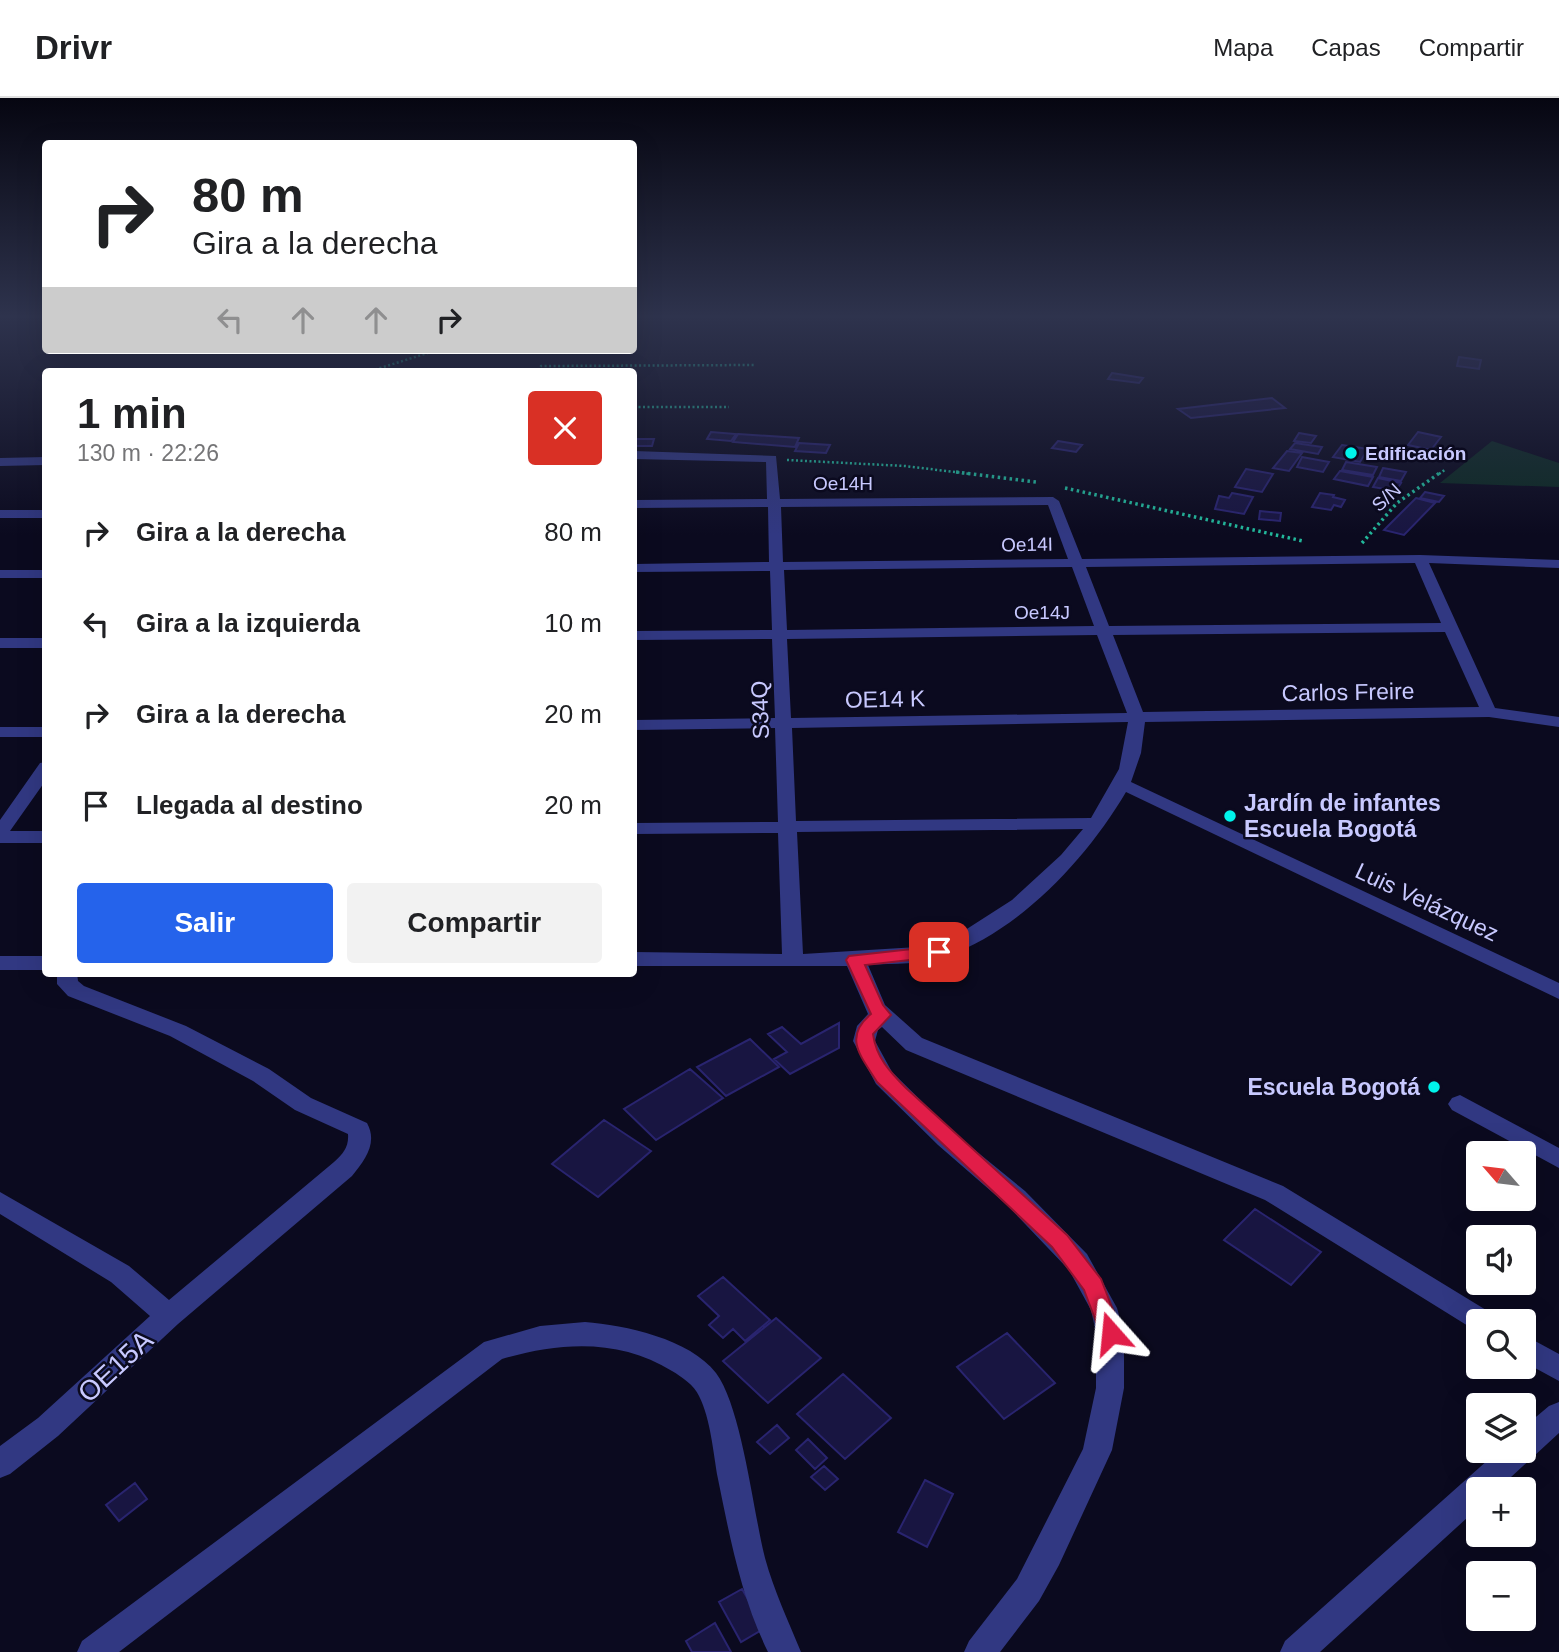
<!DOCTYPE html>
<html lang="es">
<meta charset="utf-8">
<style>
:root{--surface:#fff;--page:#f2f2f2;--text:#202124;--muted:#757577;--line:#e0e0e0;--accent:#2563eb}
body{margin:0;font-family:Arial,sans-serif;background:var(--page);color:var(--text);height:100vh;display:flex;flex-direction:column;font-size:26px;white-space:nowrap}
*{box-sizing:border-box;margin:0}
p{font-size:23px;color:var(--muted)}
.icon{flex:none;width:38px;height:38px;fill:none;stroke:currentColor;stroke-width:2;stroke-linecap:round;stroke-linejoin:round}
.map{position:relative;flex:1;overflow:hidden}
.drawer{position:absolute;left:42px;top:270px;width:595px;height:609px;display:flex;flex-direction:column;background:var(--surface);border-radius:7px;box-shadow:0 7px 28px #0002}
.drawer>*{flex:none}
.hud{position:absolute;left:42px;top:42px;width:595px;height:214px;border-radius:7px;box-shadow:0 7px 28px #0002;background:#fff;color:var(--text);overflow:hidden}
.needle{width:46px;rotate:298deg}
.controls{position:absolute;left:1466px;top:1043px;display:grid;gap:14px}
.controls a{display:grid;place-items:center;width:70px;height:70px;border-radius:7px;background:var(--surface);box-shadow:0 7px 28px #0002;font-size:35px}
.pin{position:absolute;display:grid;place-items:center;width:60px;height:60px;color:#fff;margin:-30px;border-radius:14px;box-shadow:0 4px 10px #0006}
.me{position:absolute;width:77px;margin:-38px;rotate:342deg;stroke-linejoin:round;filter:drop-shadow(0 0 5px #0008)}
.turn{display:flex;align-items:center;gap:24px;height:147px;padding:0 35px;font-size:32px}
.turn .icon{width:91px;height:91px;stroke-width:2.5}
.turn b{display:block;font-size:49px;line-height:60px}
.lanes{display:flex;align-items:center;height:66px;padding:0 35px;background:#0003;justify-content:center;gap:35px;direction:ltr}
.lanes .off{opacity:.35}
.round{display:grid;place-items:center;flex:none;width:74px;height:74px;border-radius:7px;background:var(--page)}
.headline{display:flex;align-items:center;justify-content:space-between;height:119px;padding:0 35px}
h1{font-size:42px;font-weight:600;line-height:52px}
.cta{display:flex;gap:14px;margin-top:auto;padding:14px 35px}
.cta a{flex:1;height:80px;border-radius:7px;background:var(--accent);color:#fff;font-size:28px;font-weight:600;line-height:80px;text-align:center}
.cta a+a{background:var(--page);color:var(--text)}
ul{padding:0;list-style:none}
li{display:flex;align-items:center;gap:21px;height:91px;padding:0 35px}
li div{flex:1}
li b{display:block;font-size:26px}
li em{font-style:normal}
header{display:flex;align-items:center;gap:42px;box-sizing:border-box;height:98px;padding:0 35px;background:var(--surface);border-bottom:2px solid var(--line)}
header strong{font-size:33px}
nav{display:flex;gap:38px;margin-inline-start:auto;font-size:24px}
.map>svg:first-child{display:block}
</style>
<header>
<strong>Drivr</strong>
<nav><a>Mapa</a><a>Capas</a><a>Compartir</a></nav>
</header>
<div class="map">
<svg width="1559" height="1554" viewBox="0 0 1559 1554">
<rect width="100%" height="100%" fill="#0b0a1f"/>
<path fill="#0d2924" d="M1492,343L1559,365V389L1440,385Z"/>
<path fill="#181541" stroke="#29246f" stroke-width="2" d="M1459,259L1481,262L1479,271L1457,268Z
M1112,275L1143,280L1139,285L1108,281Z
M1272,300L1285,310L1191,320L1178,311Z
M711,334L736,336L731,343L707,341Z
M1418,334L1441,339L1431,352L1408,347Z
M1299,335L1316,338L1311,345L1294,343Z
M738,336L799,340L795,349L733,344Z
M634,341H654L652,348H634Z
M1058,343L1082,347L1076,354L1052,350Z
M799,345L830,347L826,355L795,353Z
M1295,345L1322,349L1318,356L1290,351Z
M1342,347L1368,351L1360,364L1333,359Z
M1287,353L1302,355L1289,373L1273,370Z
M1302,359L1329,364L1323,374L1297,369Z
M1346,364L1377,369L1373,377L1342,372Z
M1383,370L1406,374L1401,383L1379,379Z
M1246,371L1273,376L1262,394L1235,389Z
M1340,373L1373,379L1368,388L1334,381Z
M1378,380L1392,383L1401,385L1396,393L1373,389Z
M1425,394L1444,398L1439,404L1420,400Z
M1232,395L1253,399L1244,416L1215,411L1219,398L1229,400Z
M1320,395L1334,397L1333,399L1345,402L1341,409L1334,407L1331,412L1312,409Z
M1416,400L1435,405L1404,437L1384,432Z
M1260,413L1281,415L1280,423L1259,421Z
M839,925V950L790,976L774,961L787,954L768,936L782,929L801,946Z
M750,941L779,969L726,998L697,969Z
M690,971L723,1000L656,1042L624,1011Z
M604,1022L651,1053L598,1099L552,1066Z
M1255,1111L1321,1154L1291,1187L1224,1142Z
M723,1179L770,1222L745,1243L733,1231L723,1240L709,1227L719,1218L698,1198Z
M776,1220L821,1260L768,1305L723,1263Z
M1007,1235L1055,1285L1004,1321L957,1269Z
M843,1276L891,1320L845,1361L797,1316Z
M777,1327L789,1340L770,1356L757,1344Z
M808,1341L827,1360L815,1371L796,1352Z
M824,1368L838,1381L825,1392L811,1379Z
M925,1382L953,1396L927,1449L898,1434Z
M135,1385L147,1401L119,1423L106,1407Z
M742,1491L765,1530L741,1544L719,1504Z
M715,1525L731,1554H692L686,1543Z"/>
<g fill="none" stroke-linecap="round" stroke-linejoin="round">
<path stroke="#22b89b" stroke-width="2.5" stroke-dasharray="2 2.5" stroke-linecap="butt" d="M371,273L437,252
M539,273L541,268L755,267
M634,309H729
M787,362L905,368L971,376
M1439,376L1446,371"/>
<path stroke="#22b89b" stroke-width="3.5" stroke-dasharray="2.5 3.5" stroke-linecap="butt" d="M956,374L1036,384
M1065,390L1303,443
M1362,445L1397,405L1441,374"/>
<path fill="#313882" fill-rule="evenodd" d="M634,353L776,358L780,401L1053,399L1059,403L1082,461L1420,457L1559,462V470L1429,465L1495,610L1559,619V629L1489,619L1145,624L1141,655L1131,684L1559,885V901L1126,694C1087,760 1022,831 947,858C923,867 893,865 868,867L885,907L922,940L1283,1088L1491,1215L1495,1223H1479V1233L1473,1231L1265,1102L906,952L882,929L878,932L875,943L892,974L954,1035L1025,1093L1087,1156L1117,1210L1124,1235V1290L1112,1352L1059,1467L1039,1503L1000,1554H964L969,1543L1017,1481L1083,1351L1096,1290V1235L1091,1212L1069,1172L1007,1107L938,1047L876,986L853,943L857,928L868,916L847,868H634V854L782,856L778,735L634,736V725L778,724L775,630L634,632V622L775,620L772,541L634,542V533L772,532L770,473L634,474V466L769,464L768,409L634,410V402L767,401L766,364L634,361ZM1048,407L1068,461L783,464L781,409ZM1415,465L1441,525L1109,528L1086,469ZM1072,469L1094,528L787,532L784,472ZM1445,534L1479,609L1143,614L1113,537ZM1097,537L1127,615L791,620L787,541ZM1128,624L1119,671L1091,720L796,723L792,630ZM1083,731L1061,757L1012,802L959,836L934,848L803,856L797,734Z
M46,359V367L0,368V360Z
M0,412H46V420H0Z
M0,472H46V480H0Z
M0,540H46V550H0Z
M0,629H46V639H0Z
M46,664V682L10,733H46V745H0V722L40,665Z
M0,858H46V872H0Z
M57,875H77L78,883L84,888L186,928L269,971L311,1000L367,1025C378,1045 365,1062 352,1078L178,1226L58,1338L10,1376L0,1380V1348L38,1320L150,1218L111,1184L0,1116V1094L129,1168L169,1202L334,1064C343,1056 349,1049 348,1036L295,1012L253,983L170,938L68,898L57,886Z
M1460,997L1559,1050V1070L1452,1012L1448,1006L1452,1000Z
M585,1224C625,1227 690,1241 716,1275C742,1310 753,1413 765,1460C774,1493 788,1522 801,1554H768C741,1499 730,1440 718,1381C713,1354 711,1322 699,1298C694,1287 682,1279 672,1273C620,1240 559,1244 502,1261L119,1554H77L82,1543L484,1244L540,1228Z
M1524,1237L1559,1256V1283L1524,1264Z
M1559,1304V1335L1498,1391H1479V1409L1320,1554H1280L1285,1543L1498,1353H1524V1329L1549,1308Z"/>
</g>
<linearGradient id="sky" x2="0" y2="1"><stop stop-color="#060611"/><stop offset="0.5" stop-color="#2e334d"/><stop offset="1" stop-color="#2e334d" stop-opacity="0"/></linearGradient>
<rect width="1559" height="437" fill="url(#sky)"/>
<path fill="#e11d48" stroke="#92132f" stroke-width="2" d="M939,848L947,854L945,858L865,867L883,907L891,917L873,936C876,959 890,974 906,990L1067,1137L1101,1181L1122,1235L1118,1242L1111,1245L1103,1242L1084,1192L1052,1149L877,984C862,959 842,940 871,916L846,862L849,858Z"/>
<g fill="#00f3eb" stroke="#0b0a1f" stroke-width="2.5">
<circle cx="1351" cy="355" r="7"/>
<circle cx="1230" cy="718" r="7"/>
<circle cx="1434" cy="989" r="7"/>
</g>
<g text-anchor="middle" stroke-width="5" stroke-linejoin="round" paint-order="stroke">
<g font-size="19" font-weight="bold" fill="#c8c9ff" stroke="#0b0a1f" text-anchor="start">
<text x="1365" y="362">Edificación</text>
</g>
<g font-size="19" fill="#c8c9ff" stroke="#0b0a1f">
<text x="843" y="392">Oe14H</text>
<text transform="translate(1386 399) rotate(-42)" y="7">S/N</text>
<text transform="translate(1027 446) rotate(-1)" y="7">Oe14I</text>
<text x="1042" y="521">Oe14J</text>
</g>
<g font-size="23" fill="#c8c9ff" stroke="#0b0a1f">
<text transform="translate(1348 594) rotate(-1)" y="8">Carlos Freire</text>
<text transform="translate(885 601) rotate(-1)" y="8">OE14 K</text>
<text transform="translate(760 612) rotate(-92)" y="8">S34Q</text>
<text transform="translate(1427 804) rotate(25)" y="8">Luis Velázquez</text>
</g>
<g font-size="23" font-weight="bold" fill="#c8c9ff" stroke="#0b0a1f" text-anchor="start">
<text x="1244" y="713">Jardín de infantes<tspan x="1244" dy="26">Escuela Bogotá</tspan></text>
<text x="1420" y="997" text-anchor="end">Escuela Bogotá</text>
</g>
<g font-size="28" fill="#c8c9ff" stroke="#0b0a1f">
<text transform="translate(115 1268) rotate(-43)" y="10">OE15A</text>
</g>
</g>
</svg>
<div class="controls">
<a><svg class="needle" viewBox="-14 -14 28 28"><path d="M0-13l5 13h-10z" fill="#e53935"/><path d="M0 13l5-13h-10z" fill="#757577"/></svg></a>
<a><svg class="icon" aria-label="sound" viewBox="0 0 24 24"><path d="M4 9h4l5-4v14l-5-4H4zM17 9q2 3 0 6"/></svg></a>
<a><svg class="icon" aria-label="search" viewBox="0 0 24 24"><circle cx="10" cy="10" r="6"/><path d="M15 15l6 6"/></svg></a>
<a><svg class="icon" aria-label="layers" viewBox="0 0 24 24"><path d="M12 4l9 5-9 5-9-5zM3 14l9 5 9-5"/></svg></a>
<a>+</a>
<a>−</a>
</div>
<div class="pin" style="left:939px;top:854px;background:#d93025"><svg class="icon" aria-label="arrive" viewBox="0 0 24 24"><path d="M6 21V4h12l-3 4 3 4H6"/></svg></div>
<svg class="me" style="left:1111px;top:1235px" viewBox="-20 -20 40 40"><path d="M0-17L14 15 0 8-14 15z" fill="#e11d48" stroke="#fff" stroke-width="4"/></svg>
<div class="hud">
<div class="turn"><svg class="icon" aria-label="right" viewBox="0 0 24 24"><path d="M7 20v-9h11M14 6l5 5-5 5"/></svg><div><b>80 m</b>Gira a la derecha</div></div>
<div class="lanes"><svg class="icon off" aria-label="left" viewBox="0 0 24 24"><path d="M17 20v-9H6M10 6l-5 5 5 5"/></svg><svg class="icon off" aria-label="ahead" viewBox="0 0 24 24"><path d="M12 20V5M6 11l6-6 6 6"/></svg><svg class="icon off" aria-label="ahead" viewBox="0 0 24 24"><path d="M12 20V5M6 11l6-6 6 6"/></svg><svg class="icon" aria-label="right" viewBox="0 0 24 24"><path d="M7 20v-9h11M14 6l5 5-5 5"/></svg></div>
</div>
<section class="drawer">
<div class="headline"><div><h1>1 min</h1><p>130 m · 22:26</p></div><a class="round" style="background:#d93025;color:#fff"><svg class="icon" aria-label="close" viewBox="0 0 24 24"><path d="M6 6l12 12M18 6L6 18"/></svg></a></div>
<ul>
<li><svg class="icon" aria-label="right" viewBox="0 0 24 24"><path d="M7 20v-9h11M14 6l5 5-5 5"/></svg><div><b>Gira a la derecha</b></div><em>80 m</em></li>
<li><svg class="icon" aria-label="left" viewBox="0 0 24 24"><path d="M17 20v-9H6M10 6l-5 5 5 5"/></svg><div><b>Gira a la izquierda</b></div><em>10 m</em></li>
<li><svg class="icon" aria-label="right" viewBox="0 0 24 24"><path d="M7 20v-9h11M14 6l5 5-5 5"/></svg><div><b>Gira a la derecha</b></div><em>20 m</em></li>
<li><svg class="icon" aria-label="arrive" viewBox="0 0 24 24"><path d="M6 21V4h12l-3 4 3 4H6"/></svg><div><b>Llegada al destino</b></div><em>20 m</em></li>
</ul>
<div class="cta"><a>Salir</a><a>Compartir</a></div>
</section>
</div>
